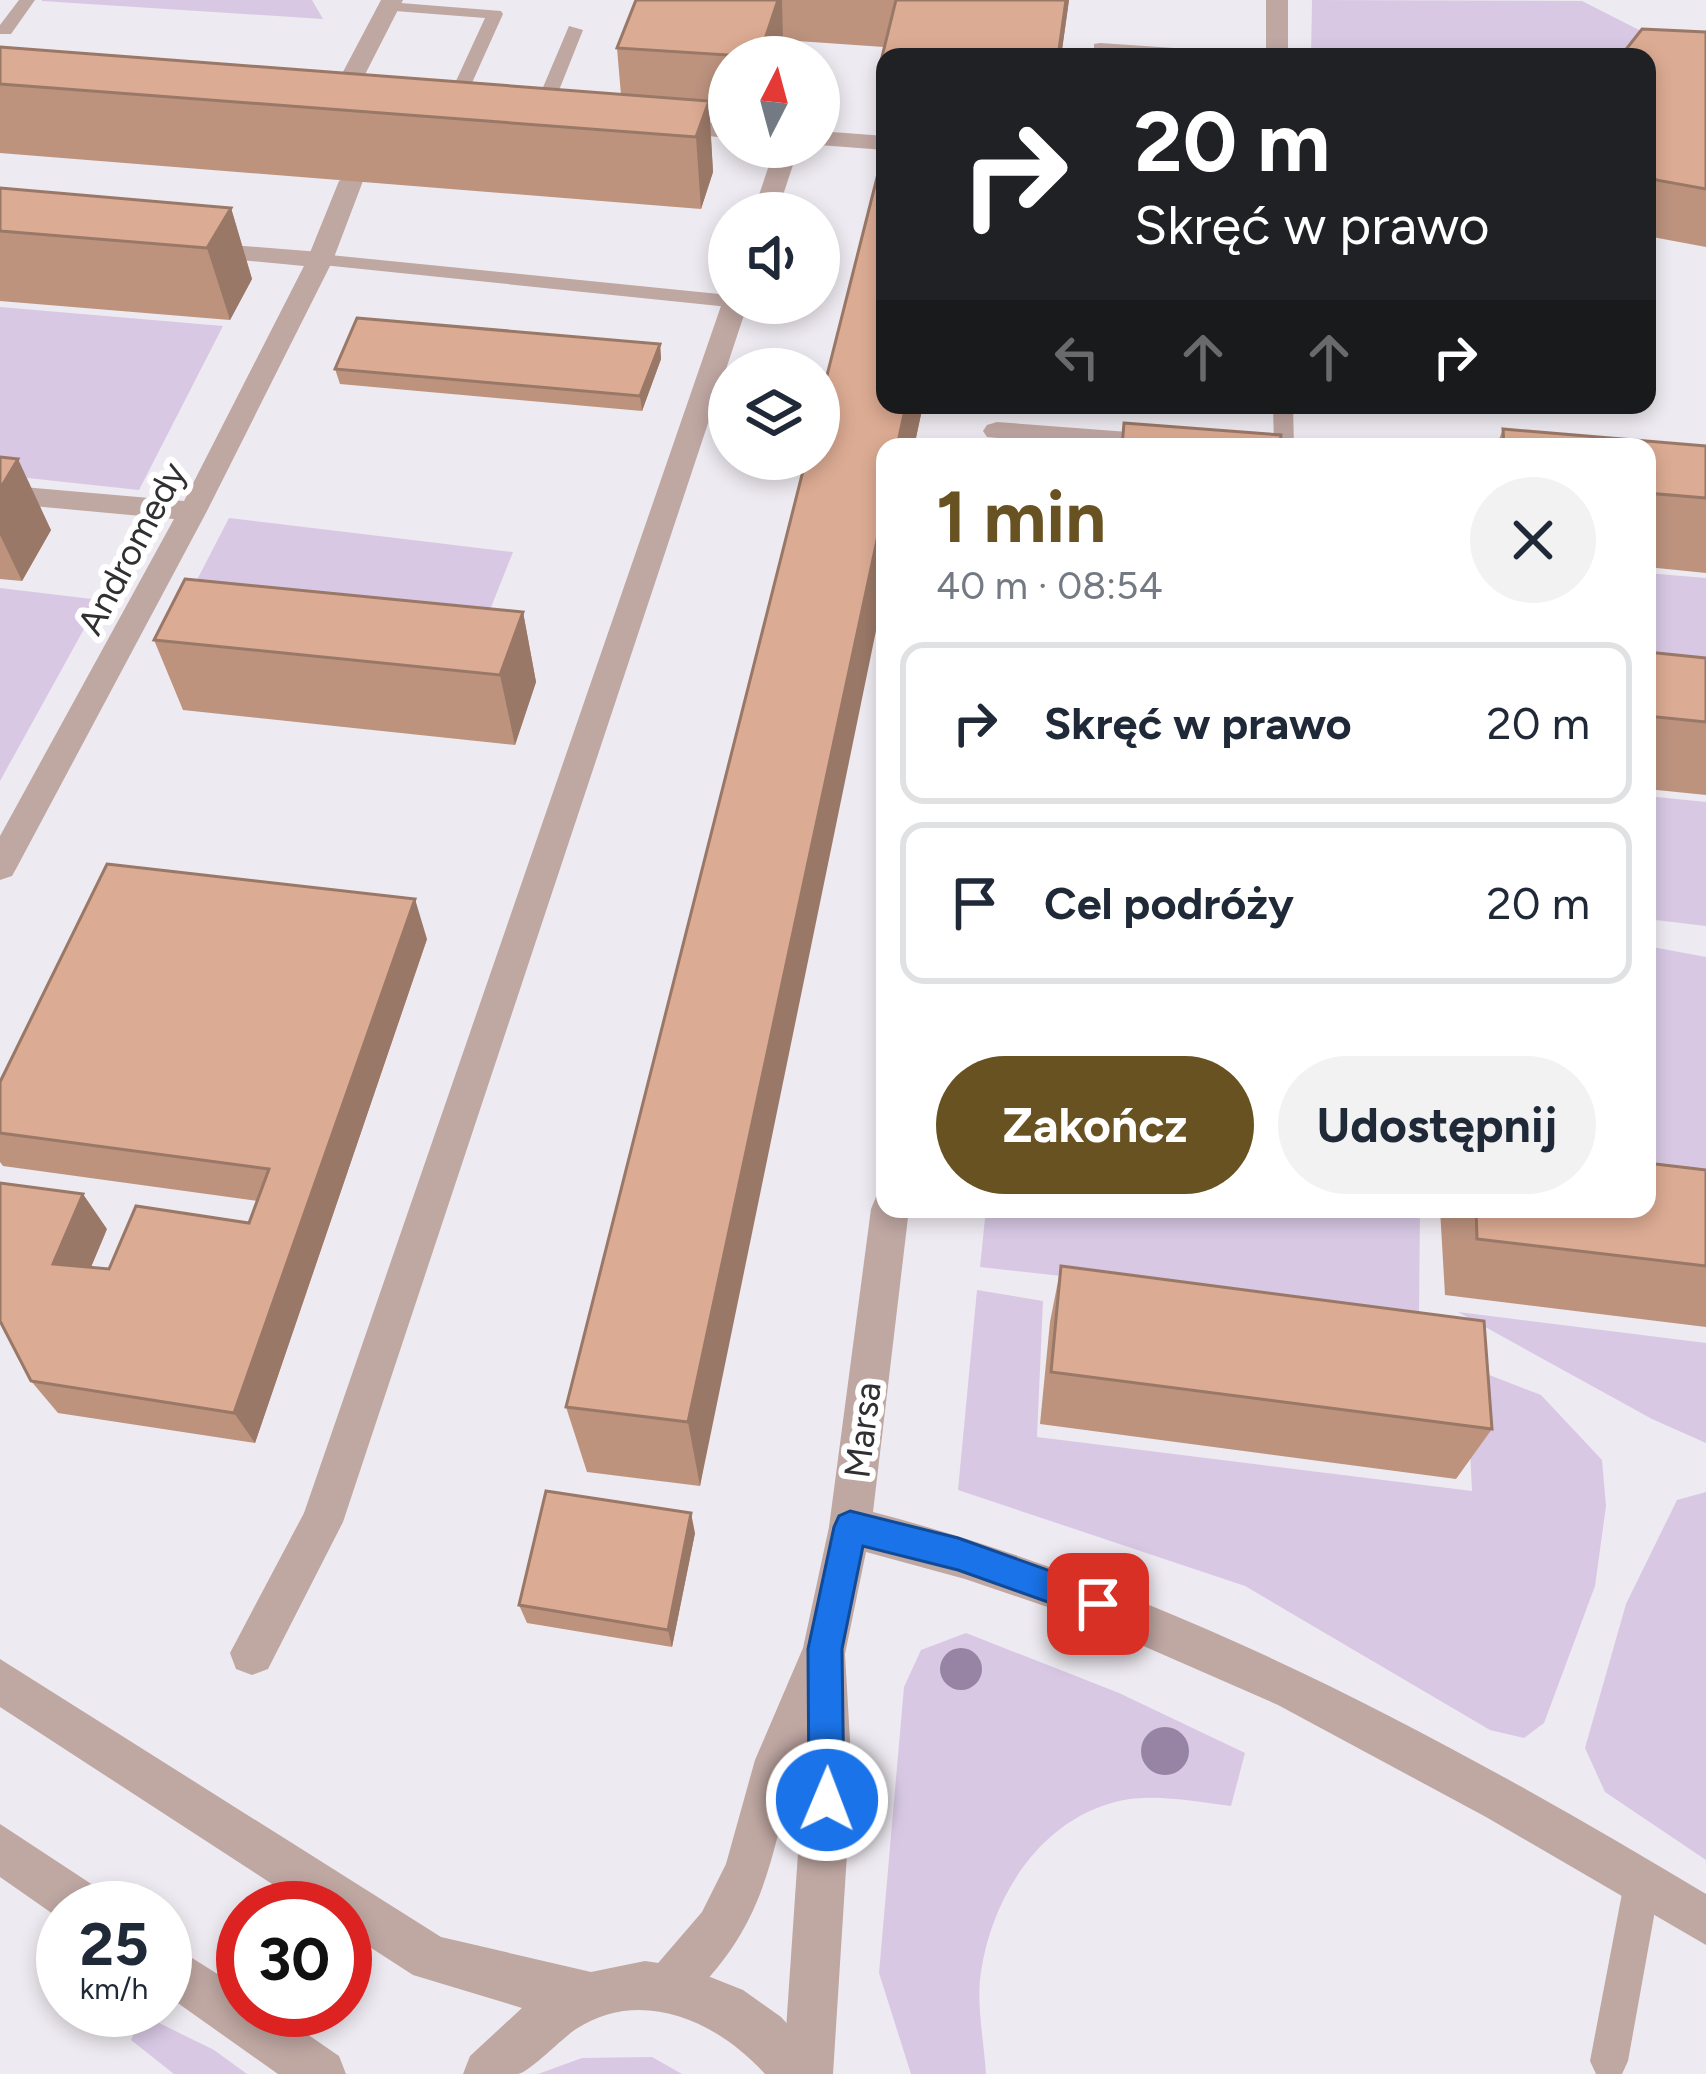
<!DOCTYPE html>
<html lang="pl">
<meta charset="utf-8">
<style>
:root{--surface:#fff;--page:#f2f2f3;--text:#1f2937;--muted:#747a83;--line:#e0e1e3;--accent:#695222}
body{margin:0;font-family:Figtree,sans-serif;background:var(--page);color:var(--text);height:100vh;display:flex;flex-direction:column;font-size:45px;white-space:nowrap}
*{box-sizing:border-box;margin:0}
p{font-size:39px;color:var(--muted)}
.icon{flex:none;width:66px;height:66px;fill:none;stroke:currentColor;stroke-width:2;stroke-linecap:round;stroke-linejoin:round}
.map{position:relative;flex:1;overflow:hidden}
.sheet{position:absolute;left:876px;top:438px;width:780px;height:780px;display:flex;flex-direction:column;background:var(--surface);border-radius:24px;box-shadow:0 6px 18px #0003}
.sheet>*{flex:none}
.guide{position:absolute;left:876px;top:48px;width:780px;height:366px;border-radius:24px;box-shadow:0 6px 18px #0003;background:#202124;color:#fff;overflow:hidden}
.needle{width:78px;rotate:6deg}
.fabs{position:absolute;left:708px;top:36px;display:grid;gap:24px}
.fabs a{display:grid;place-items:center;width:132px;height:132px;border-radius:50%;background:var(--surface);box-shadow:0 6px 18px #0003;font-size:60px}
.speed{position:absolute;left:36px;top:1881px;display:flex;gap:24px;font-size:60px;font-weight:700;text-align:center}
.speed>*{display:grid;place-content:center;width:156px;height:156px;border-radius:50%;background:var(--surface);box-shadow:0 6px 18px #0003;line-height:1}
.speed small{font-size:30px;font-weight:400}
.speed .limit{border:18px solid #d22;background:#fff;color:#111}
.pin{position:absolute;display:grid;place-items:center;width:102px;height:102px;color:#fff;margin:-51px;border-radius:24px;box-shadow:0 6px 18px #0006}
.me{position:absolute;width:132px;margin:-66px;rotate:1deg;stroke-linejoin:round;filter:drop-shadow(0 0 9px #0008)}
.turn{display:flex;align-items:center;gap:42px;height:252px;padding:0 60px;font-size:54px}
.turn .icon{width:156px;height:156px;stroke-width:2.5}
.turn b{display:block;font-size:84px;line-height:102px}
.lanes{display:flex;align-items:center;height:114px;padding:0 60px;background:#0003;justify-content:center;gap:60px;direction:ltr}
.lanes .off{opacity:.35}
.round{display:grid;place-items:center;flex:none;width:126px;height:126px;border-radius:63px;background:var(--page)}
.summary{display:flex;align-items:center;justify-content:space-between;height:204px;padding:0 60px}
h1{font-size:72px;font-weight:700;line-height:90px;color:var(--accent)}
.cta{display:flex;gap:24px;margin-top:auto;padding:24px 60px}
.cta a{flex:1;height:138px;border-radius:72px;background:var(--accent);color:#fff;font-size:48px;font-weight:700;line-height:138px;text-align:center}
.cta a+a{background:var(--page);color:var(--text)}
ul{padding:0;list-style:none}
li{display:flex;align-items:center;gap:36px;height:162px;margin:0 24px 18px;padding:0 36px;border:6px solid var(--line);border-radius:24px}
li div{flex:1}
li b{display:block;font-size:45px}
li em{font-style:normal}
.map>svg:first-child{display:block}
</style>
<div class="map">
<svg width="1706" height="2074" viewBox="0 0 1706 2074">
<rect width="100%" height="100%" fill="#eeeaf1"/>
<path fill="#d8c8e4" d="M312,0L323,19L42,1V0Z
M1312,0L1582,1L1706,64L1647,57H1311Z
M0,307L223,326L139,490L0,475Z
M229,518L513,552L467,668L170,632Z
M1647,573L1706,578V661L1647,655Z
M0,588L100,600L0,781Z
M1647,796L1706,802V926L1647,919Z
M1647,946L1706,957V1184L1647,1170Z
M986,1209H1420L1419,1315L980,1267Z
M977,1290L1043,1301L1037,1437L1472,1491L1466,1366L1541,1395L1602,1460L1606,1506L1595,1586L1544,1723L1524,1738L1490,1730L1245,1586L958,1490Z
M1458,1312L1706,1343V1443L1652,1419Z
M1706,1492V1860L1605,1792L1585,1748L1626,1604L1677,1500Z
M966,1633L1119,1693L1245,1753L1231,1806C1196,1802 1154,1793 1119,1801C1041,1819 992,1896 981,1972C976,2003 984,2042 986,2074H911L879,1973L904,1687L921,1650Z
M143,2015L214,2050L247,2074H174L131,2040Z
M652,2057L682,2074H538L582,2058Z"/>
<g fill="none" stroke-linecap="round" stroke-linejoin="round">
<path fill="#bfa7a2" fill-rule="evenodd" d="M19,0H35L11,34H0V25Z
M388,2L501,11L503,14L471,85L456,81L485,18L382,10L380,7Z
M569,26L583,30L548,118L533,122L530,118Z
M1100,43L1233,52L1241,57L1094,52V44Z
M320,254L729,295V303H737L729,307L313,264V256Z
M1273,405H1293L1294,447H1274Z
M1642,1865L1655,1870L1660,1883L1628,2061L1622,2074H1596L1590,2061L1624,1883L1629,1870Z"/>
<path fill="#bfa7a2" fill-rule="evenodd" d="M775,147H799L777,213H753Z
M351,174L363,181L333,260L320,268L311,265L307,260L339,181Z
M729,297V303H748L343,1522L268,1669L252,1675L236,1669L230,1653L304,1513L722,303Z"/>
<path fill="#bfa7a2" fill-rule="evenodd" d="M381,0H403L350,104L346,109H330L326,104Z
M1266,0H1288V57H1266Z
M662,119L729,124V138L654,131V121Z
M819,131L885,136V150L819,145Z
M195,242L320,252L333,260L207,511L17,867L12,876L0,880V836L174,519L0,503V485L184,501L304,266L186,255L182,250Z
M997,422L1208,438L1222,447H1092L987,437L983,431L987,425Z
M885,1194V1209H909L873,1512C1173,1591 1441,1735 1706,1894V1945L1486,1817L1278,1705L1077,1617L965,1579L866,1552L845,1654L852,1775L833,2074H783L805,1750C770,1834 777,1898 712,1974C698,1990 690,2002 670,2011L653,2003L645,1986L653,1969L702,1912L726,1864L755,1760L803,1648L829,1527L871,1209L876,1197Z"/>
<path fill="#bfa7a2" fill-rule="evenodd" d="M0,1659L441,1937L591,1972L645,1961L685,1967L743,1990L781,2017L817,2056L824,2074H765C718,2022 642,1986 576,2029C562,2038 530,2072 518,2074C502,2074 480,2074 463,2074L470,2056L522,2008L413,1975L345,1931V1908H309L0,1707Z
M0,1824L102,1891L109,1908H63V1921L0,1877Z
M165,1941L243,1990V2010H272L339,2056L346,2074H278L165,1994Z"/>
</g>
<g fill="#9783a4">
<circle cx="961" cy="1669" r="21"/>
<circle cx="1165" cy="1751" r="24"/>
</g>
<path fill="#bd937e" d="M636,0H1069L1061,57H885V119H879L880,65L884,47L783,40L778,57H729V109L709,108L713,172L701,209L0,153V47L621,95L617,48Z
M1706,32V247L1647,236V57Z
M0,188L231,208L252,279L230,320L0,301Z
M660,344L661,359L642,411L340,384L335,369Z
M885,405H923L914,447H885L700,1486L587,1472L566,1407Z
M1503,429L1706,446V573L1647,567V447H1496Z
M0,457L51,530L22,581L0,579Z
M523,612L536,682L515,745L183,710L154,640Z
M1647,652L1706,658V795L1647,789Z
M427,939L255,1443L58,1413L31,1381L107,1229L91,1267L109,1269L249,1223L257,1201L3,1166L0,1162V1082Z
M1706,1170V1327L1445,1295L1440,1209H1647Z
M1061,1266L1492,1429L1456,1479L1040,1424L1050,1322Z
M695,1533L672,1647L527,1623L519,1605Z"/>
<path fill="#9a7867" d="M778,0H782L783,40L778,57H759Z
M1066,0H1069L1061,57H1058Z
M709,101L713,172L701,209L696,137Z
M231,208L252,279L230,320L207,248Z
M660,344L661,359L642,411L640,396Z
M906,405H923L914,447H897Z
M18,459L51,530L22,581L0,535V489Z
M885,503V587L700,1486L688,1422Z
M523,612L536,682L515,745L500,675Z
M415,899L427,939L255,1443L234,1413Z
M83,1194L107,1229L78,1298L53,1264Z
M691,1513L695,1533L672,1647L668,1630Z"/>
<path fill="#dcab93" stroke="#9a7867" stroke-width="3" d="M636,0H778L759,57L617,48Z
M896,0H1066L1058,57H885V66L880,65Z
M1642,29L1706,32V189L1656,180L1647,168V57H1620Z
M0,47L709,101L696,137L0,84Z
M885,146V405H906L897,447H885V503L688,1422L566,1407L806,459H819V407Z
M0,188L231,208L207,248L0,231Z
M357,318L660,344L640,396L335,369Z
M1124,423L1281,435L1280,447H1122Z
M1503,429L1706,446V498L1647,493V447H1504Z
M0,457L18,459L0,489Z
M185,579L523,612L500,675L154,640Z
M1647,652L1706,658V722L1647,716Z
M107,864L415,899L234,1413L31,1381L0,1321V1183L83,1194L53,1264L109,1269L136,1206L249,1223L269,1169L0,1133V1082Z
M1647,1163L1706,1170V1266L1477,1239L1476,1209H1647Z
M1061,1266L1484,1321L1492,1429L1051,1372Z
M546,1491L691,1513L668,1630L519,1605Z"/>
<path fill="#1a73e8" stroke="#114b97" stroke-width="3" d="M850,1511L958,1538L1109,1592L1114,1604L1109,1615L1098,1620L958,1570L863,1546L842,1649L844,1800L839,1812L827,1817L814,1812L809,1800L808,1649L834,1527L839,1516Z"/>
<g text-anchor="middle" stroke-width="12" stroke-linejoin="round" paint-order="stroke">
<g font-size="36" fill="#302f32" stroke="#fff">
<text transform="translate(131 548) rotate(-62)" y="13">Andromedy</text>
<text transform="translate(862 1430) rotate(-83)" y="13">Marsa</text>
</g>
</g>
</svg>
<div class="fabs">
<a><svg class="needle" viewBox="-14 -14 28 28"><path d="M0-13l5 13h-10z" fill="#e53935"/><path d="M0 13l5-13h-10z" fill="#747a83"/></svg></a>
<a><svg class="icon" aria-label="sound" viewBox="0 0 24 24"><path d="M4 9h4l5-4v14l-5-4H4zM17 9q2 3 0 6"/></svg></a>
<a><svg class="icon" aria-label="layers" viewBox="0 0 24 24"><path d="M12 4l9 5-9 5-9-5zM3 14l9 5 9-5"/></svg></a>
</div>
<div class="speed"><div>25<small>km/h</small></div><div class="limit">30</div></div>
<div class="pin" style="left:1098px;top:1604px;background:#d93025"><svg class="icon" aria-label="arrive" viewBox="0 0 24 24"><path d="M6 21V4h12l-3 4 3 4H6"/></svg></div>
<svg class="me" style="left:827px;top:1800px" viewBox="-20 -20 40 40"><circle r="17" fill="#1a73e8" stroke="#fff" stroke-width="3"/><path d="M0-11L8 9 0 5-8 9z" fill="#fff"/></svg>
<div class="guide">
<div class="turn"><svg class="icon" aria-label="right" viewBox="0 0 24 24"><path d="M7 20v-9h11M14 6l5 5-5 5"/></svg><div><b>20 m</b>Skręć w prawo</div></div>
<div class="lanes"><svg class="icon off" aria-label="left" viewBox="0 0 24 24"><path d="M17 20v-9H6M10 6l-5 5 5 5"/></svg><svg class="icon off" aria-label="ahead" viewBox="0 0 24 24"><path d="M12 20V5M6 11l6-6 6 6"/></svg><svg class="icon off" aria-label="ahead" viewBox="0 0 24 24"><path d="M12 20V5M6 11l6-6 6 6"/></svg><svg class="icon" aria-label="right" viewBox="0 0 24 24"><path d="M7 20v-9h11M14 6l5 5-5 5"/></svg></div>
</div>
<section class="sheet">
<div class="summary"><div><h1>1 min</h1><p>40 m · 08:54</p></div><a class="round"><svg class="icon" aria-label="close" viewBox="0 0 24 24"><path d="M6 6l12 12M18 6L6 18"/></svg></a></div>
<ul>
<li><svg class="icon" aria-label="right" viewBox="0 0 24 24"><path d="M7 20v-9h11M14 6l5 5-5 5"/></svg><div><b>Skręć w prawo</b></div><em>20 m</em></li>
<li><svg class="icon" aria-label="arrive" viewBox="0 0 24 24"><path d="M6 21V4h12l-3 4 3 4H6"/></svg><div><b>Cel podróży</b></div><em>20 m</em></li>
</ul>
<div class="cta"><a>Zakończ</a><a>Udostępnij</a></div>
</section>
</div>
